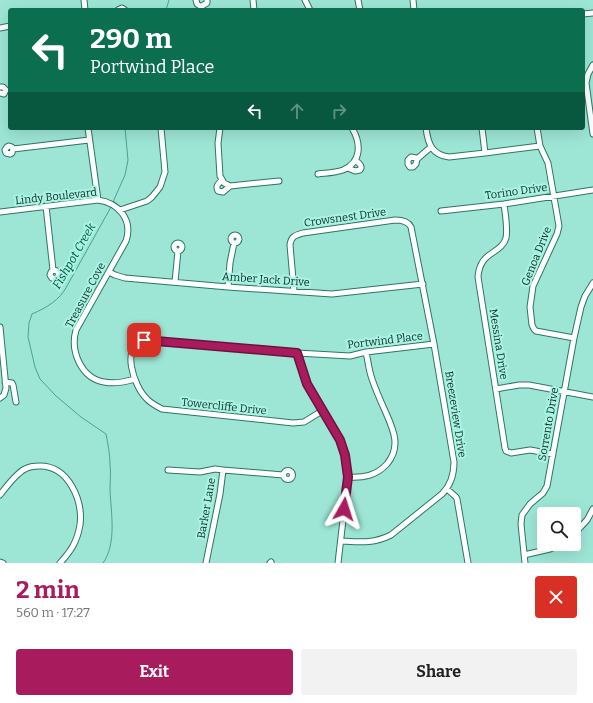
<!DOCTYPE html>
<meta charset="utf-8">
<style>
:root{--surface:#fff;--page:#f2f2f2;--text:#202124;--muted:#757577;--accent:#a81c5e}
body{margin:0;font-family:Bitter,serif;background:var(--page);color:var(--text);height:100vh;display:flex;flex-direction:column;font-size:15px;white-space:nowrap}
*{box-sizing:border-box;margin:0}
p{font-size:13px;color:var(--muted)}
.icon{flex:none;width:22px;height:22px;fill:none;stroke:currentColor;stroke-width:2;stroke-linecap:round;stroke-linejoin:round}
.map{position:relative;height:563px;overflow:hidden}
.panel{display:flex;flex-direction:column;background:var(--surface);flex:1}
.panel>*{flex:none}
.top-card{position:absolute;left:8px;top:8px;width:577px;height:122px;border-radius:4px;box-shadow:0 4px 16px #0002;background:#0b6e4f;color:#fff;overflow:hidden}
.tools{position:absolute;left:537px;top:507px;display:grid;gap:8px}
.tools a{display:grid;place-items:center;width:44px;height:44px;border-radius:4px;background:var(--surface);box-shadow:0 4px 16px #0002;font-size:20px}
.pin{position:absolute;display:grid;place-items:center;width:34px;height:34px;color:#fff;margin:-17px;border-radius:8px;box-shadow:0 2px 6px #0006}
.me{position:absolute;width:44px;margin:-22px;rotate:6deg;stroke-linejoin:round;filter:drop-shadow(0 0 3px #0008)}
.turn{display:flex;align-items:center;gap:14px;height:84px;padding:0 16px;font-size:18px}
.turn .icon{width:52px;height:52px;stroke-width:2.5}
.turn b{display:block;font-size:28px;line-height:34px}
.lanes{display:flex;align-items:center;height:38px;padding:0 16px;background:#0003;justify-content:center;gap:20px;direction:ltr}
.lanes .off{opacity:.35}
.round{display:grid;place-items:center;flex:none;width:42px;height:42px;border-radius:4px;background:var(--page)}
.summary{display:flex;align-items:center;justify-content:space-between;height:68px;padding:0 16px}
h1{font-size:24px;font-weight:700;line-height:30px;color:var(--accent)}
.action{display:flex;gap:8px;margin-top:auto;padding:8px 16px}
.action a{flex:1;height:46px;border-radius:4px;background:var(--accent);color:#fff;font-size:16px;font-weight:700;line-height:46px;text-align:center}
.action a+a{background:var(--page);color:var(--text)}
.map>svg:first-child{display:block}
</style>
<div class="map">
<svg width="593" height="563" viewBox="0 0 593 563">
<rect width="100%" height="100%" fill="#9de6d6"/>
<g fill="none" stroke-linecap="round" stroke-linejoin="round">
<path stroke="#49a391" stroke-width="1" d="M166,10L169,0
M113,202L125,175L128,160L125,128
M103,563C117,544 111,513 110,490C110,482 111,473 110,465C110,455 108,444 106,434L81,417L56,396L40,379L35,367L28,337L29,323L32,314C46,308 60,300 67,286L111,207"/>
<defs>
<path id="minor" d="M84,0L85,10
M196,0L197,4L200,6H202
M253,0L254,10
M305,0L310,10
M358,0L360,10
M413,0L414,10
M202,6L207,3V0
M118,10L122,8L125,10
M583,14L593,13
M0,28L10,26
M593,65L588,74L586,83L593,134
M0,87H3L6,90L4,94L0,93
M88,128L98,200
M220,128L218,143L220,176L224,183L230,186
M426,128C428,144 432,155 449,157L485,153L540,146
M482,128L485,153
M537,128L540,146L548,163L559,226L557,234L533,286L530,307L532,325L534,329L536,331L574,338
M13,149L12,147L9,146L7,147L5,150L6,153L10,154L12,153L13,149L89,140
M411,157L416,158L417,159L416,164L413,167H410L408,164V160Z
M417,159L431,147
M348,168L355,171L360,170C363,166 359,163 355,160
M318,174C326,173 335,173 343,170C362,162 361,143 352,128
M222,180C219,183 215,186 218,191L223,192L230,186
M230,186L279,181
M504,204C505,213 508,228 506,238C501,255 480,250 478,277L505,448L506,451L511,453L530,450L553,454
M46,206L53,270L51,272L50,275L52,278L56,279L58,277L59,274L57,271L53,270
M120,210L147,201L152,197L160,187L165,172L161,128
M441,211L504,204L593,190
M0,212L98,200C119,203 133,220 126,241L76,330C70,351 81,378 104,382C114,384 125,382 135,379
M231 239a4 4 0 1 1 8 0a4 4 0 1 1-8 0Z
M174 247a4 4 0 1 1 8 0a4 4 0 1 1-8 0Z
M109,272L115,275L125,278L228,287L332,294L423,284
M175,282L178,251
M228,287L230,263L234,243
M294,291L290,245C291,236 296,235 303,233L395,220C402,220 408,221 411,227L434,344L454,462C454,475 451,485 442,494L391,535C373,544 360,542 341,541
M0,327L6,388L4,395L0,398
M297,353L307,384L340,440L346,461L348,477L338,563
M5,382L12,383L13,385L16,402
M496,389L519,385H529L593,397
M322,411L304,422L293,423L162,409C156,406 150,403 146,398C134,386 120,346 144,340L297,353L350,356L366,352L434,344
M168,470L200,472L215,469L223,470
M283.5 475a4.5 4.5 0 1 1 9 0a4.5 4.5 0 1 1-9 0Z
M348,477C363,478 376,476 387,464C401,447 394,431 386,413C381,402 376,391 372,379C369,371 368,361 366,352
M447,489L456,497L457,499L468,563
M0,495C6,487 17,473 25,469C30,466 35,466 40,466C69,466 83,501 80,525C77,542 71,551 60,563
M574,534L587,520L593,509
M524,555L550,549L560,544
M0,562L3,563
M206,563L220,494L223,470L283,475
M270,563L271,562
M525,563L521,524L522,515L530,504L543,493L547,486L574,338L581,307L585,296L593,283"/>
</defs>
<use href="#minor" stroke="#2b7668" stroke-width="7"/>
<use href="#minor" stroke="#fff" stroke-width="5"/>
</g>
<g fill="none" stroke-linecap="round" stroke-linejoin="round">
<defs>
<path id="route" d="M144,340L297,353L307,384L340,440L345,455L348,477L344,509"/>
</defs>
<use href="#route" stroke="#6d123d" stroke-width="10"/>
<use href="#route" stroke="#a81c5e" stroke-width="7"/>
</g>
<g text-anchor="middle" stroke-width="4" stroke-linejoin="round" paint-order="stroke">
<g font-size="11" fill="#0e2d27" stroke="#aaf4e3">
<text transform="translate(516 191) rotate(-8)" y="4">Torino Drive</text>
<text transform="translate(56 196) rotate(-6)" y="4">Lindy Boulevard</text>
<text transform="translate(345 217) rotate(-8)" y="4">Crowsnest Drive</text>
<text transform="translate(536 256) rotate(-68)" y="4">Genoa Drive</text>
<text transform="translate(266 279) rotate(4)" y="4">Amber Jack Drive</text>
<text transform="translate(85 295) rotate(-62)" y="4">Treasure Cove</text>
<text transform="translate(385 340) rotate(-7)" y="4">Portwind Place</text>
<text transform="translate(499 344) rotate(81)" y="4">Messina Drive</text>
<text transform="translate(224 406) rotate(6)" y="4">Towercliffe Drive</text>
<text transform="translate(456 414) rotate(81)" y="4">Breezeview Drive</text>
<text transform="translate(548 424) rotate(-80)" y="4">Sorrento Drive</text>
<text transform="translate(206 508) rotate(-80)" y="4">Barker Lane</text>
</g>
<g font-size="12" font-style="italic" fill="#045549" stroke="#aaf4e3">
<text transform="translate(74 256) rotate(-60)" y="4">Fishpot Creek</text>
</g>
</g>
</svg>
<div class="tools">
<a><svg class="icon" aria-label="search" viewBox="0 0 24 24"><circle cx="10" cy="10" r="6"/><path d="M15 15l6 6"/></svg></a>
</div>
<div class="pin" style="left:144px;top:340px;background:#d93025"><svg class="icon" aria-label="arrive" viewBox="0 0 24 24"><path d="M6 21V4h12l-3 4 3 4H6"/></svg></div>
<svg class="me" style="left:344px;top:509px" viewBox="-20 -20 40 40"><path d="M0-17L14 15 0 8-14 15z" fill="#a81c5e" stroke="#fff" stroke-width="4"/></svg>
<div class="top-card">
<div class="turn"><svg class="icon" aria-label="left" viewBox="0 0 24 24"><path d="M17 20v-9H6M10 6l-5 5 5 5"/></svg><div><b>290 m</b>Portwind Place</div></div>
<div class="lanes"><svg class="icon" aria-label="left" viewBox="0 0 24 24"><path d="M17 20v-9H6M10 6l-5 5 5 5"/></svg><svg class="icon off" aria-label="ahead" viewBox="0 0 24 24"><path d="M12 20V5M6 11l6-6 6 6"/></svg><svg class="icon off" aria-label="right" viewBox="0 0 24 24"><path d="M7 20v-9h11M14 6l5 5-5 5"/></svg></div>
</div>
</div>
<section class="panel">
<div class="summary"><div><h1>2 min</h1><p>560 m · 17:27</p></div><a class="round" style="background:#d93025;color:#fff"><svg class="icon" aria-label="close" viewBox="0 0 24 24"><path d="M6 6l12 12M18 6L6 18"/></svg></a></div>
<div class="action"><a>Exit</a><a>Share</a></div>
</section>
